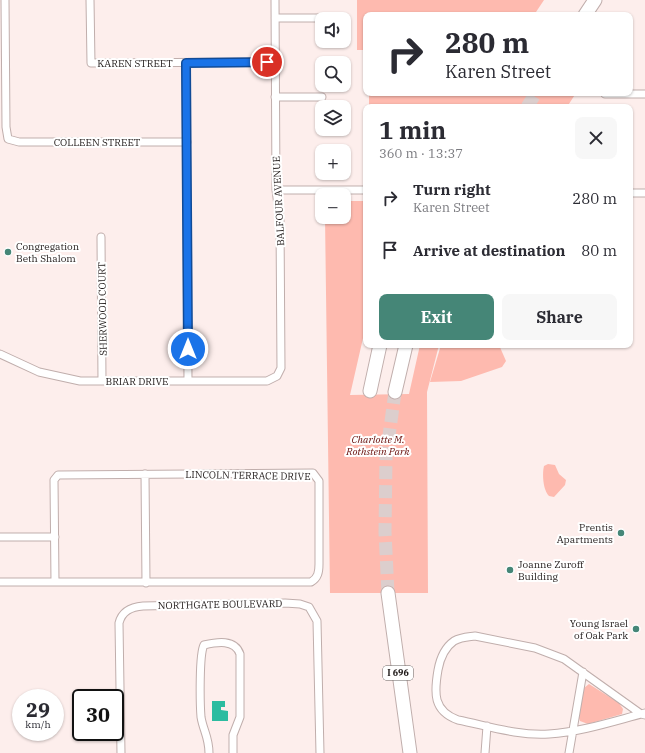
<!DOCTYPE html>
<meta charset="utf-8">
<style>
:root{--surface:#fff;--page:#f7f7f7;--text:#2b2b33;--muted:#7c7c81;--accent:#458677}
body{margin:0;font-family:"IBM Plex Serif",serif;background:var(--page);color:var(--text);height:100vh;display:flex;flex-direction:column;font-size:15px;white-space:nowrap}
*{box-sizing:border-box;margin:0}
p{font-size:13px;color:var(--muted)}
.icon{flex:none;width:22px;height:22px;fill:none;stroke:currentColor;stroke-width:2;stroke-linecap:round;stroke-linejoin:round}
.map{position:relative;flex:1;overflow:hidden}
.side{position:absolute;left:363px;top:104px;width:270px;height:244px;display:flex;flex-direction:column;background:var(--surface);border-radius:8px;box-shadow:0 1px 3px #0004}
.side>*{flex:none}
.banner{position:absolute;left:363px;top:12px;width:270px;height:84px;border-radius:8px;box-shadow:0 1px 3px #0004;background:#fff;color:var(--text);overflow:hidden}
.buttons{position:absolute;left:315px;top:12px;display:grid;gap:8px}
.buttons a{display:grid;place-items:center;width:36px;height:36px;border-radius:8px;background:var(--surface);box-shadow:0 1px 3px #0004;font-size:20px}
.speed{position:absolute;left:12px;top:689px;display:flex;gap:8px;font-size:20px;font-weight:700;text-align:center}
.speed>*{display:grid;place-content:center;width:52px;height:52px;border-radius:50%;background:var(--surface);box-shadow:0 1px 3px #0004;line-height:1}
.speed small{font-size:10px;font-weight:400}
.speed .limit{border:2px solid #111;border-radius:6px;background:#fff;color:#111}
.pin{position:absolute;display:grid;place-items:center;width:34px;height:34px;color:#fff;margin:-17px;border:2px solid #fff;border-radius:50%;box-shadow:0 1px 4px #0007}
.me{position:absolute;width:44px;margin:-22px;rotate:0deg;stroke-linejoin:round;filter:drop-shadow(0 0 3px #0008)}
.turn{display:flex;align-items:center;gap:14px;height:84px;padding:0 16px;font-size:18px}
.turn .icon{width:52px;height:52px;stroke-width:2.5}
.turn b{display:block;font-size:28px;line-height:34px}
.round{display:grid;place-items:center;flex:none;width:42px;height:42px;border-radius:8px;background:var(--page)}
.overview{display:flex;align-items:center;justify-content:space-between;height:68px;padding:0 16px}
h1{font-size:24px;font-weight:700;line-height:30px}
.cta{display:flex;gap:8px;margin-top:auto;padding:8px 16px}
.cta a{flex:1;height:46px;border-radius:8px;background:var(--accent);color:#fff;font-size:16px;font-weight:700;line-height:46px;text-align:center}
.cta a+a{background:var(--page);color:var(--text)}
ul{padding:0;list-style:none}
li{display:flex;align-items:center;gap:12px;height:52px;padding:0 16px}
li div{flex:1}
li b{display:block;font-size:15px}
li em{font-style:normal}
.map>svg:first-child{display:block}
</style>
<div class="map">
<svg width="645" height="753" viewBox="0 0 645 753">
<rect width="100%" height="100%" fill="#fdeeec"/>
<path fill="#febaaf" d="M357,0H544L534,15H366V50H357Z
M369,93H576L567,107H369Z
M344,201H366V325L350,395L409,394L420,345H439L427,392L428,593H330L325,217H344Z
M441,345H499L506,361L502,367L461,381L430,382Z
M548,464L555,465L559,474L566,480L565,485L554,497L549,496C543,490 542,474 544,466Z
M589,684L619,703L623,709L622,714L588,724L580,721L579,718L584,688Z"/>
<path fill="#2cbca0" d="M212,701H225V707H221V710L228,711V721H212Z"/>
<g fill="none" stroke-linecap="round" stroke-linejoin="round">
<path stroke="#dccecd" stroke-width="13" stroke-dasharray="13 6" stroke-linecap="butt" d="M527,107L536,93
M388,593L385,532L386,458L395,392"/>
<defs>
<path id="minor" d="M5,0L6,127L8,139L19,142H187
M90,0L91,63L275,62
M275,18H318
M186,63L188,381
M605,94H645
M275,97H322
M276,190H366
M630,193H645
M101,237L102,381
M0,354L39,372L80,381H267L277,376L281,368L280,221L276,190L275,0
M145,474L146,583
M0,537H55
M0,582H311C318,578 319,572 319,564V481L313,473L58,475L54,480L55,582
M645,713C614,721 581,732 549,734C518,736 488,726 458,720C433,711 434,693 438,670C440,659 444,648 454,641C461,637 468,637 475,636L535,648L564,659L641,714L645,715
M121,753L119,623C122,611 131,607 143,606L285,603L300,604L309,607L317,621L320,753
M209,753C209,737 203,730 201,717C200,704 199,654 204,645C217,642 235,639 240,654V717L233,735V753
M485,753L487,726
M569,753L583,672"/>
<path id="motorway" d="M585,15L595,0
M370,391L380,345
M395,392L406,345
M388,593L410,753"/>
</defs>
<use href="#minor" stroke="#c0aeac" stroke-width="9"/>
<use href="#motorway" stroke="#c0aeac" stroke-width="15"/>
<use href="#minor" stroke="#fff" stroke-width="7"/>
<use href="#motorway" stroke="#fff" stroke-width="13"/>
</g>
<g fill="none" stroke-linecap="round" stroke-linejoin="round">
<defs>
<path id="route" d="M188,349L186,63L267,62"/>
</defs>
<use href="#route" stroke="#114b97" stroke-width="10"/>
<use href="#route" stroke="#1a73e8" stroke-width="7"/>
</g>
<g fill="#458677" stroke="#fff" stroke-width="1.5">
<circle cx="8" cy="252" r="4"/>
<circle cx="621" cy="533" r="4"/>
<circle cx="510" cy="570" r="4"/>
<circle cx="636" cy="629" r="4"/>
</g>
<g text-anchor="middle" stroke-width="4" stroke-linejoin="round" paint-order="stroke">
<rect fill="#fff" stroke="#64605f" stroke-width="1" x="383" y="666" width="30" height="14" rx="3"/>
<g font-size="9" font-weight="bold" fill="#221c1b">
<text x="398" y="676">I 696</text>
</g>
<g font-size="10" fill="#221c1b" stroke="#fff">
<text x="135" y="67">KAREN STREET</text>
<text x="97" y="146">COLLEEN STREET</text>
<text transform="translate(278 201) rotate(-93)" y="4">BALFOUR AVENUE</text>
<text transform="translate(102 309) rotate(-91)" y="4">SHERWOOD COURT</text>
<text x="137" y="385">BRIAR DRIVE</text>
<text transform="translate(248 475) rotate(1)" y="4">LINCOLN TERRACE DRIVE</text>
<text transform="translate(220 604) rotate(-1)" y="4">NORTHGATE BOULEVARD</text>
</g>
<g font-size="10" fill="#221c1b" stroke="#fff" text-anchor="start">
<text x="16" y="250">Congregation<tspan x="16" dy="12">Beth Shalom</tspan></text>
<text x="613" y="531" text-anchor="end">Prentis<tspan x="613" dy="12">Apartments</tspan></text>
<text x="518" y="568">Joanne Zuroff<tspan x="518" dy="12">Building</tspan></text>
<text x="628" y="627" text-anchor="end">Young Israel<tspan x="628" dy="12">of Oak Park</tspan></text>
</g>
<g font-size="10" font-style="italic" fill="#660c08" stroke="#fff">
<text x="378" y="443">Charlotte M.<tspan x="378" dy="12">Rothstein Park</tspan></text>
</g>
</g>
</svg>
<div class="buttons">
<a><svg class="icon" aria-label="sound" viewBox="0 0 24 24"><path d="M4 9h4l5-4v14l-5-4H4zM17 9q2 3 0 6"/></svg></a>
<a><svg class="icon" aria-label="search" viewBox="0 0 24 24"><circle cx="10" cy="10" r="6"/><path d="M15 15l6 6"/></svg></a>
<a><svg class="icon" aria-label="layers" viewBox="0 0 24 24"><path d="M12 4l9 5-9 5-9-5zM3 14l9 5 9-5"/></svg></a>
<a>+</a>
<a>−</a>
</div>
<div class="speed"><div>29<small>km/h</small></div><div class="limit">30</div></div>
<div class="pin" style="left:267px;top:62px;background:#d93025"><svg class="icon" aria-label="arrive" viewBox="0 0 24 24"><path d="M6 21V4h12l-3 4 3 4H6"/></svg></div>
<svg class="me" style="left:188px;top:349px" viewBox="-20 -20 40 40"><circle r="17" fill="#1a73e8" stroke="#fff" stroke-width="3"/><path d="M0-11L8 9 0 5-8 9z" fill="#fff"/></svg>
<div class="banner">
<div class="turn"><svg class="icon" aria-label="right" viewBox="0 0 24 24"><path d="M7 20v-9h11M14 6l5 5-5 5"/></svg><div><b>280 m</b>Karen Street</div></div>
</div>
<section class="side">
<div class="overview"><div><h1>1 min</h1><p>360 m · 13:37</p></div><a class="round"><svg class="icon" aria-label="close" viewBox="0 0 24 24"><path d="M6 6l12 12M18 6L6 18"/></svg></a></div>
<ul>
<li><svg class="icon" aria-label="right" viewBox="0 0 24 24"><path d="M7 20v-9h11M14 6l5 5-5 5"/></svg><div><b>Turn right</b><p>Karen Street</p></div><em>280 m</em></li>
<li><svg class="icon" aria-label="arrive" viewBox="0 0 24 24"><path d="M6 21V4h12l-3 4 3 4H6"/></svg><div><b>Arrive at destination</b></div><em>80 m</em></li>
</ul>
<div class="cta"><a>Exit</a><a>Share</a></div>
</section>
</div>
